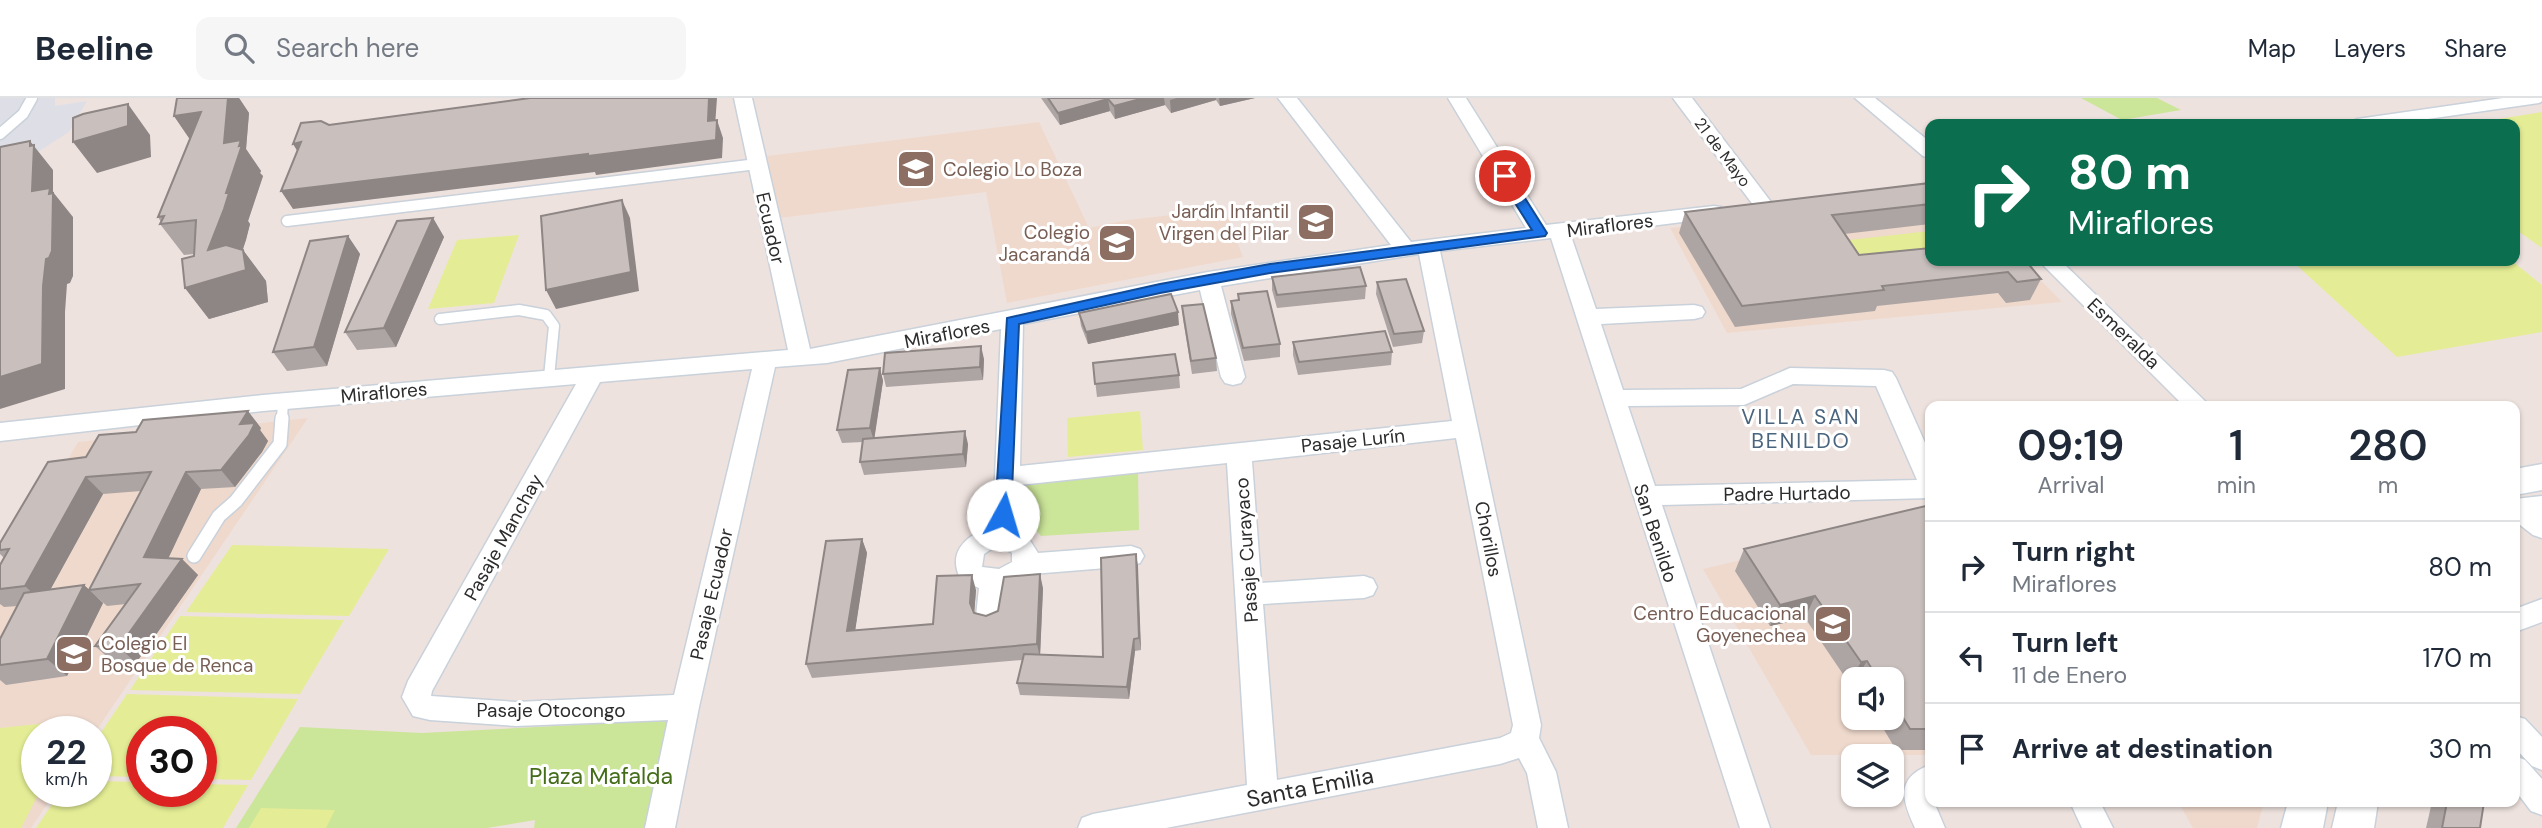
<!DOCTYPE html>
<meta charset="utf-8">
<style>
:root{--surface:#fff;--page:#f6f6f7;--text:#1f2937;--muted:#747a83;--line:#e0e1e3}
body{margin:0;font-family:"DM Sans",sans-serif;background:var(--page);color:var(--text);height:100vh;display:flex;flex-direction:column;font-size:26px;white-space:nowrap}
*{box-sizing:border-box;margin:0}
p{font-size:23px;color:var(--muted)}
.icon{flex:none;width:38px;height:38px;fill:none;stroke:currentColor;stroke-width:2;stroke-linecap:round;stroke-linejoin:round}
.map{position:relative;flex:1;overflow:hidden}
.side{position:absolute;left:1925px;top:303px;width:595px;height:406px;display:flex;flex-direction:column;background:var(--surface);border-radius:14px;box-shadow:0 2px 5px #0004}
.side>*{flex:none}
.hud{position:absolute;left:1925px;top:21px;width:595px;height:147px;border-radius:14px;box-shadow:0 2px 5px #0004;background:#0b6e4f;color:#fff;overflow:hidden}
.tools{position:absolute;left:1841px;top:569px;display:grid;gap:14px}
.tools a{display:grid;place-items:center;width:63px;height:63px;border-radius:14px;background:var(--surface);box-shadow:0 2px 5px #0004;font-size:35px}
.speed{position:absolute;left:21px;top:618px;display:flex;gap:14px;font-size:35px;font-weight:700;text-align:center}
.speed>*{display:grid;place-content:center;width:91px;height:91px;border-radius:50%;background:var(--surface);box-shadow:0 2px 5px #0004;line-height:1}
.speed small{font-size:18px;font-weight:400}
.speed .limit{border:10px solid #d22;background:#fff;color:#111}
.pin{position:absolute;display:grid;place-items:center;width:60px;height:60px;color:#fff;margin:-30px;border:4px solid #fff;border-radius:50%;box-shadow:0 2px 7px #0007}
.me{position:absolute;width:77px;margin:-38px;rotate:6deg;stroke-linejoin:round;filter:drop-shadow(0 0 5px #0008)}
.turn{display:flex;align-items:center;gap:24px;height:147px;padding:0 28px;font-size:32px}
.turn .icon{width:91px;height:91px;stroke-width:2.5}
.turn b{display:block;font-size:49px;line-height:60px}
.eta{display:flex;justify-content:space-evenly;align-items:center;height:119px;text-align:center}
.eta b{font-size:42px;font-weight:600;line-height:49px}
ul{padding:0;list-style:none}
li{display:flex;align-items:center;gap:21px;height:91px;padding:0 28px;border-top:2px solid var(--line)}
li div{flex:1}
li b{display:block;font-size:26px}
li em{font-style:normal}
header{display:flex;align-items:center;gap:42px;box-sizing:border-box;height:98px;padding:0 35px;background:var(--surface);border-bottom:2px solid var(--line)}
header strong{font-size:33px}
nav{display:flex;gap:38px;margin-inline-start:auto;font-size:24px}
.search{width:490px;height:63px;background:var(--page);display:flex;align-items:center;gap:18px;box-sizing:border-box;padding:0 24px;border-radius:14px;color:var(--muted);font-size:26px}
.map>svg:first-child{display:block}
</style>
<header>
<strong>Beeline</strong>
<div class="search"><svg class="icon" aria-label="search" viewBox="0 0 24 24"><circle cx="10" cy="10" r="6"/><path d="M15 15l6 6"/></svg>Search here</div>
<nav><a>Map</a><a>Layers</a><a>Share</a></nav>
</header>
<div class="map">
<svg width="2542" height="730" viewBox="0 0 2542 730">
<rect width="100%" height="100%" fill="#eee2de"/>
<path fill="#dedfe6" d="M0,0H55V8L87,3L69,34L38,54L0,63Z"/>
<path fill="#efd9cd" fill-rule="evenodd" d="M1039,24L1089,130L1127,122L1225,111L1243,159L1007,205L986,94L780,120L767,58Z
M1930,102V163H2022L2062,204L1727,235L1670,130Z
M308,320L96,633L37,634V693H56L31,730H0V478L78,344Z
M1930,418V657H1811L1703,471ZM1853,581H1892V620H1853Z
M2178,704H2264L2257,730H2193Z"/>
<path fill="#cbe599" d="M2081,0H2157L2181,12L2122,22Z
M1138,374L1139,432L1041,438L1025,420L1027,381Z
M670,622L645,730H534L535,722L487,730H236L300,629L422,635Z"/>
<path fill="#e4ed95" d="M2542,14V150L2515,131V26H2468Z
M1930,133V163L1870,171L1849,142Z
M519,137L494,205L428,211L457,142Z
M2292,163H2512L2542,187V234L2397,259Z
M1140,313L1143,352L1068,359L1067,320Z
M232,447L389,451L349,518L186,514Z
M180,518L344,522L300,596L130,592Z
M127,596L298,601L251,682L201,681V634H142V679L96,678V642Z
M77,622L71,633L37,634V693H40L21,730H0V630Z
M96,683L142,684V693H201V686L248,687L223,730H36L61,693H96Z
M261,710L335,712L326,730H249Z"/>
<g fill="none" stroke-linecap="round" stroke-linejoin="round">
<defs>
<path id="lane-far1" d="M2358,26L2538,0
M0,36L23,16L32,0
M287,123L757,66
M440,221L519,212L546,217L554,228L549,279
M282,322L283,303"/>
<path id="lane" d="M194,458L219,418L236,403L280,346L282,320"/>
<path id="street" d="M734,0H752L810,251L1208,174L1391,147L1278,0H1297L1411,144L1526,130L1448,0H1466L1546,127L1714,108L1721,109L1724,114L1721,119L1714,120L1571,138L1596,211L1694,207L1702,209L1705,214L1702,219L1694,221L1601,226L1623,292L1741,291L1790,270L1884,272L1892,274L1896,280L1930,356V400L1662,407L1770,730H1740L1551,140L1440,153L1541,627L1539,640L1556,674L1568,730H1538L1527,675L1519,660L1500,666L1166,730H1078L1082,720L1093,716L1247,687L1227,365L1019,387L1014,431L1026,436L1038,455L1131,448L1140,451L1144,458L1140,465L1131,468L1032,476L1021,485L1005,490L1002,518L999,526L989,529L979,526L976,518L979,490L961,482C947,456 964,438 989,430L995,379L1001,231L827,265L775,269L699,609L675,730H645L668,622L516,628L430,622L413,618L402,599L408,583L576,286L263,313L0,343V325L263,297L788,252ZM1419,156L1452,323L1020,368L1023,226L1200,192L1221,279L1225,285L1233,287L1241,285L1245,279L1221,188ZM752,271L674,597L516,604L431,598L432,593L600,284ZM1793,286L1876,288L1917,382L1655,388L1628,308L1744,307ZM1456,340L1513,627L1511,635L1500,640L1277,682L1263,506L1364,500L1373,497L1377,489L1373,481L1364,478L1261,485L1252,363ZM999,446L1012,455V464L999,471L982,469L984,456Z
M1673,0H1692L1771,104L1774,108L1771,112H1757Z
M1855,0H1875L1930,44V60L1923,58Z
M2039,163H2061L2210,308H2184Z
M2520,403L2542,416V440L2533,437L2515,423V405Z
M2542,501V524L2515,534V511Z
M2515,618L2525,621L2542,639V672L2532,668L2515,650Z
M2515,658L2525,662L2542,681V717L2531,713L2515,692Z
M1930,667V704H1934L1945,730H1915C1902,702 1895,680 1930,667Z
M2070,704H2100L2113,730H2082Z"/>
<path id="secondary" d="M2542,366V392L2515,397V371Z
M2542,398V424L2515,427V401Z
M2288,704H2328L2323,730H2281Z
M2338,704H2378L2374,730H2332Z"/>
</defs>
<use href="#lane-far1" stroke="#c9d1da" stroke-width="13"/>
<use href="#lane" stroke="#c9d1da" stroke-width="16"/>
<use href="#street" stroke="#c9d1da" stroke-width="3"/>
<use href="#secondary" stroke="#c9d1da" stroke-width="3"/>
<use href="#lane-far1" stroke="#fff" stroke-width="10"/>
<use href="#lane" stroke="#fff" stroke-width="13"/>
<use href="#street" fill="#fff" fill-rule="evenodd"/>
<use href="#secondary" fill="#fff" fill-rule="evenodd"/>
</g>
<path fill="#ada5a3" d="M177,0H239L249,15L246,51L261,73L260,75L263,78L248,123L250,126L243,152L266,183L268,204L209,221L185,190L194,156L184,157L160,126L161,124L158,119L190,41L174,18Z
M1041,0H1255L1220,8L1216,2L1171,15L1165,7L1115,21L1110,13L1060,27Z
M1930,85V126L1844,136L1859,157L2026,163L2041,181L2030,202L2006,205L1998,195L1877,208L1875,213L1735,229L1679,135L1685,114Z
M433,120L444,139L396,249L357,252L345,234Z
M348,138L360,156L327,268L287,273L273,254Z
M1272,179L1366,188L1365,201L1277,210L1272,192Z
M1377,184L1424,233L1422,245L1393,249L1376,196Z
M1238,196L1280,246V259L1244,263L1231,216V203L1238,202Z
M1182,208L1216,260L1217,273L1192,276L1183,221Z
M1079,215L1179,227L1088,246L1081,228Z
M1293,244L1392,254L1391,267L1298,277L1293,257Z
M984,261L983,282L886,289L883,276Z
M1093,265L1179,277L1180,290L1097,299Z
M880,270L883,283L874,340L968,346L966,369L864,377L860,364L863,344L842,345L837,332Z
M261,330L260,332L268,343L262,354L235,389L201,391L168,460L182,461L198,477L136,565L113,564L95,548L126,506L107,508L89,492L141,393L103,396L50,492L84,487L103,505L67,578L6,587L0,582V541L18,508L4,509L0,506V467L4,460L0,456V445L86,359Z
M1930,407V652H1896L1877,620H1892V581H1853L1849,585L1805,520L1770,528L1735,473L1744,451Z
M862,441L867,455L855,532L933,526L976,492L974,514L986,518L998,513L1043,490L1040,556L1103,559L1136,456L1141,552L1135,553L1129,601L1020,597L1017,585L1022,562L812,580L806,566Z
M2191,704H2217L2195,709Z
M2432,704H2484L2480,730H2426Z"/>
<path fill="#8d8684" d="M228,0H239L249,15L246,51L261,73L260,75L263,78L248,123L250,126L246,142L234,175L243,152L266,183L268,204L209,221L185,190L208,152L226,95L224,45Z
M709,0H717L714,42L708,23Z
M1144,0H1164L1165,7L1115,21L1114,8Z
M1177,0H1216V2L1171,15L1170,2Z
M1219,0H1255L1220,8Z
M1108,1L1110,13L1060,27L1058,15Z
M128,6L150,37L151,59L97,75L73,44Z
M201,14L195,49L174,18Z
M717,22L723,40L722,60L596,77L595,74L293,111L281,93Z
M30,43L53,72V94L73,119V178L70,185L67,186L65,214V291L0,311V279L43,188L46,161L32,93Z
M301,44L304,64L293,46Z
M622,102L630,120L639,193L556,211L546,192Z
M433,120L444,139L396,249L384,230Z
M348,138L360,156L327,268L314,249Z
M1178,214L1179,227L1088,246L1086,234Z
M981,248L984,261L983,282L980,269Z
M880,270L883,283L874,343L870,330Z
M248,313L261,330L260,332L268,343L262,354L235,389L221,372L240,326Z
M965,333L968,346L966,369L963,356Z
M186,374L201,391L161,476L144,459Z
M86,379L103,396L43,505L25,488Z
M862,441L867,455L853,547L847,533Z
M1136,456L1138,468L1141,552L1139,540Z
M182,461L198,477L136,565L119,549Z
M1040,476L1043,490L1040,560L1037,546Z
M972,477L976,492L974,519L970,505Z
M84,487L103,505L67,578L47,561Z
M1815,498L1805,520L1770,528L1780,507Z
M1134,541L1135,553L1129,601L1127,589Z
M1867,563L1856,581H1853V584L1849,585L1861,564Z
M2201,704H2217L2195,709Z"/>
<path fill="#c9c0bd" stroke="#8d8684" stroke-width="2" d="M177,0H228L224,45L241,42L239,48L242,47L226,95H229L224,111L208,152L226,147L243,152L246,172L185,190L182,161L194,158L196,122L160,126L164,118L158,119L201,14L174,18Z
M530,0H709L708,23L717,22L716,42L588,58V56L281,93L301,44L293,46L301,25L321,23L329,27Z
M1048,0H1144L1114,8L1108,1L1058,15Z
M128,6V28L73,44V20L83,16Z
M30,43V48L34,47L32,93L50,90L49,96L53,95L52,153L49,160L46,161L43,188L42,266L0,279V49Z
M1930,85V106L1832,117L1859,157L1930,150V163H2026L2041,181L2017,184L2008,174L1882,188L1884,192L1742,208L1685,114Z
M622,102L631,174L546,192L541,118Z
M433,120L384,230L345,234L397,123Z
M348,138L314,249L273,254L310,143Z
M1360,169L1366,188L1277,197L1272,179Z
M1406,181L1424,233L1394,236L1377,184Z
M1267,193L1280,246L1243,250L1231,203L1239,202L1238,196Z
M1171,196L1178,214L1086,234L1079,215Z
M1203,206L1216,260L1191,263L1182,208Z
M1385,233L1392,254L1299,264L1293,244Z
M981,248L980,269L883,276L885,255Z
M1175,256L1179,277L1095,286L1093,265Z
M880,270L870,330L837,332L848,272Z
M248,313L240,326L255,325L249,337L221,372L186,374L144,459L182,461L119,549L95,548L140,486L89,492L151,374L86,379L25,488L0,491V467L9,451L0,452V445L48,364L86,359L99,337L136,334L143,322Z
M965,333L963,356L860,364L863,341Z
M1930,407V631H1910L1892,602V581H1878L1867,563L1861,564L1815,498L1780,507L1744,451Z
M862,441L847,533L933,526L937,478L972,477L970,505L974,515L986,518L998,513L1004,479L1040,476L1037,546L806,566L826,443Z
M1136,456L1139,540L1134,541L1127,589L1017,585L1024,556L1103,559L1101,460Z
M84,487L47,561L0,567V541L24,495Z
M2447,704H2484L2480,730H2442Z"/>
<path fill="#1a73e8" stroke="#114b97" stroke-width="2" d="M1505,74L1511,78L1547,135L1545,138L1270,175L1160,195L1019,226L1011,417L1003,424L997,422L995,417L1007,220L1160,186L1270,166L1532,132L1498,78Z"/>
<defs>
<symbol id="school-square" viewBox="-11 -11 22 22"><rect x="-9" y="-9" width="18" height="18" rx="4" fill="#8d6e63" stroke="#fff"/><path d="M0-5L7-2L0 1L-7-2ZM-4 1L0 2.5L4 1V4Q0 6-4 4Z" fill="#fff"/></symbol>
</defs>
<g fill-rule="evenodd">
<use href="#school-square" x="894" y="49" width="44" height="44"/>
<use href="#school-square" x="1294" y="102" width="44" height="44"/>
<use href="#school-square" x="1095" y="123" width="44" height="44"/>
<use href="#school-square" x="1811" y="504" width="44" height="44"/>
<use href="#school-square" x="52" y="534" width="44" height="44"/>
</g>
<g text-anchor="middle" stroke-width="6" stroke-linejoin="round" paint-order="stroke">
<g font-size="16" fill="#2c2c2c" stroke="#fff">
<text transform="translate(1723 54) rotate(53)" y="6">21 de Mayo</text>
</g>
<g font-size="19" fill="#785e54" stroke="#fff" text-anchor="end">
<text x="943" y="78" text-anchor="start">Colegio Lo Boza</text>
<text x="1289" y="120">Jardín Infantil<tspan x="1289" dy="22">Virgen del Pilar</tspan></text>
<text x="1090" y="141">Colegio<tspan x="1090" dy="22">Jacarandá</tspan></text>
<text x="1806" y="522">Centro Educacional<tspan x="1806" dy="22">Goyenechea</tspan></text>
<text x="101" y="552" text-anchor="start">Colegio El<tspan x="101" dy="22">Bosque de Renca</tspan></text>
</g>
<g font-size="19" fill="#2c2c2c" stroke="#fff">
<text transform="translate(1610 127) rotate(-7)" y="7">Miraflores</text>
<text transform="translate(771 130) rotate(77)" y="7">Ecuador</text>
<text transform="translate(947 235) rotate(-11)" y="7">Miraflores</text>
<text transform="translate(2124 235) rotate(44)" y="7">Esmeralda</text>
<text transform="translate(384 294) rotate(-5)" y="7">Miraflores</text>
<text transform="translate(1353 342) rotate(-6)" y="7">Pasaje Lurín</text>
<text transform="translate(1787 395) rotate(-1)" y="7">Padre Hurtado</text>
<text transform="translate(1656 435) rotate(72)" y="7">San Benildo</text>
<text transform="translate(503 439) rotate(-61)" y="7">Pasaje Manchay</text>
<text transform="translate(1489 441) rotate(79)" y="7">Chorillos</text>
<text transform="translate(1246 452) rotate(-94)" y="7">Pasaje Curayaco</text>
<text transform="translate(711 496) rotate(-77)" y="7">Pasaje Ecuador</text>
<text x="551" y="619">Pasaje Otocongo</text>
</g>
<g font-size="21" letter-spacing="2" fill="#4a647e" stroke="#fff">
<text x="1801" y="326">VILLA SAN<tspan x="1801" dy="24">BENILDO</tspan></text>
</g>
<g font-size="23" fill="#446c19" stroke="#fff">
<text x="601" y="686">Plaza Mafalda</text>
</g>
<g font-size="23" fill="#2c2c2c" stroke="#fff">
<text transform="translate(1310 689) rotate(-11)" y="8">Santa Emilia</text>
</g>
</g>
</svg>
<div class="tools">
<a><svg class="icon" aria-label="sound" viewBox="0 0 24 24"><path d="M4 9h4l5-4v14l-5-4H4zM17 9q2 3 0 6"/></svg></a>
<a><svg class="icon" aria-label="layers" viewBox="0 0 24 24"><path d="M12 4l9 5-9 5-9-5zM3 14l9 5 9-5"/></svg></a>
</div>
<div class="speed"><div>22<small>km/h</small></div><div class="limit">30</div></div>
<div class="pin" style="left:1505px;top:78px;background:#d93025"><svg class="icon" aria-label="arrive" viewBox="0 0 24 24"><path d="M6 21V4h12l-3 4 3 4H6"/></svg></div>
<svg class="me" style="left:1003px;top:417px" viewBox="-20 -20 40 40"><circle r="19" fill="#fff"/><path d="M0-13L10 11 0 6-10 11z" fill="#1a73e8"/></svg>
<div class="hud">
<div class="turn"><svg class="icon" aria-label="right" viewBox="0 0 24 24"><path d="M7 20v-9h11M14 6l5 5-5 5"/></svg><div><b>80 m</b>Miraflores</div></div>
</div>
<section class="side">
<div class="eta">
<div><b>09:19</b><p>Arrival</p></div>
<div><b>1</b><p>min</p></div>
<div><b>280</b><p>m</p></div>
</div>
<ul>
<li><svg class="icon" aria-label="right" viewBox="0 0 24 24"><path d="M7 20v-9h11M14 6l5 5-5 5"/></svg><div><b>Turn right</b><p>Miraflores</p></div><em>80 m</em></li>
<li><svg class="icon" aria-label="left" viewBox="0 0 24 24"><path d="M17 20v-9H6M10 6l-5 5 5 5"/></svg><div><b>Turn left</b><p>11 de Enero</p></div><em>170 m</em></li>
<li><svg class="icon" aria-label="arrive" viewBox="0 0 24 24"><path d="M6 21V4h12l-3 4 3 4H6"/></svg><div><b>Arrive at destination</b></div><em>30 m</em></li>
</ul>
</section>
</div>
